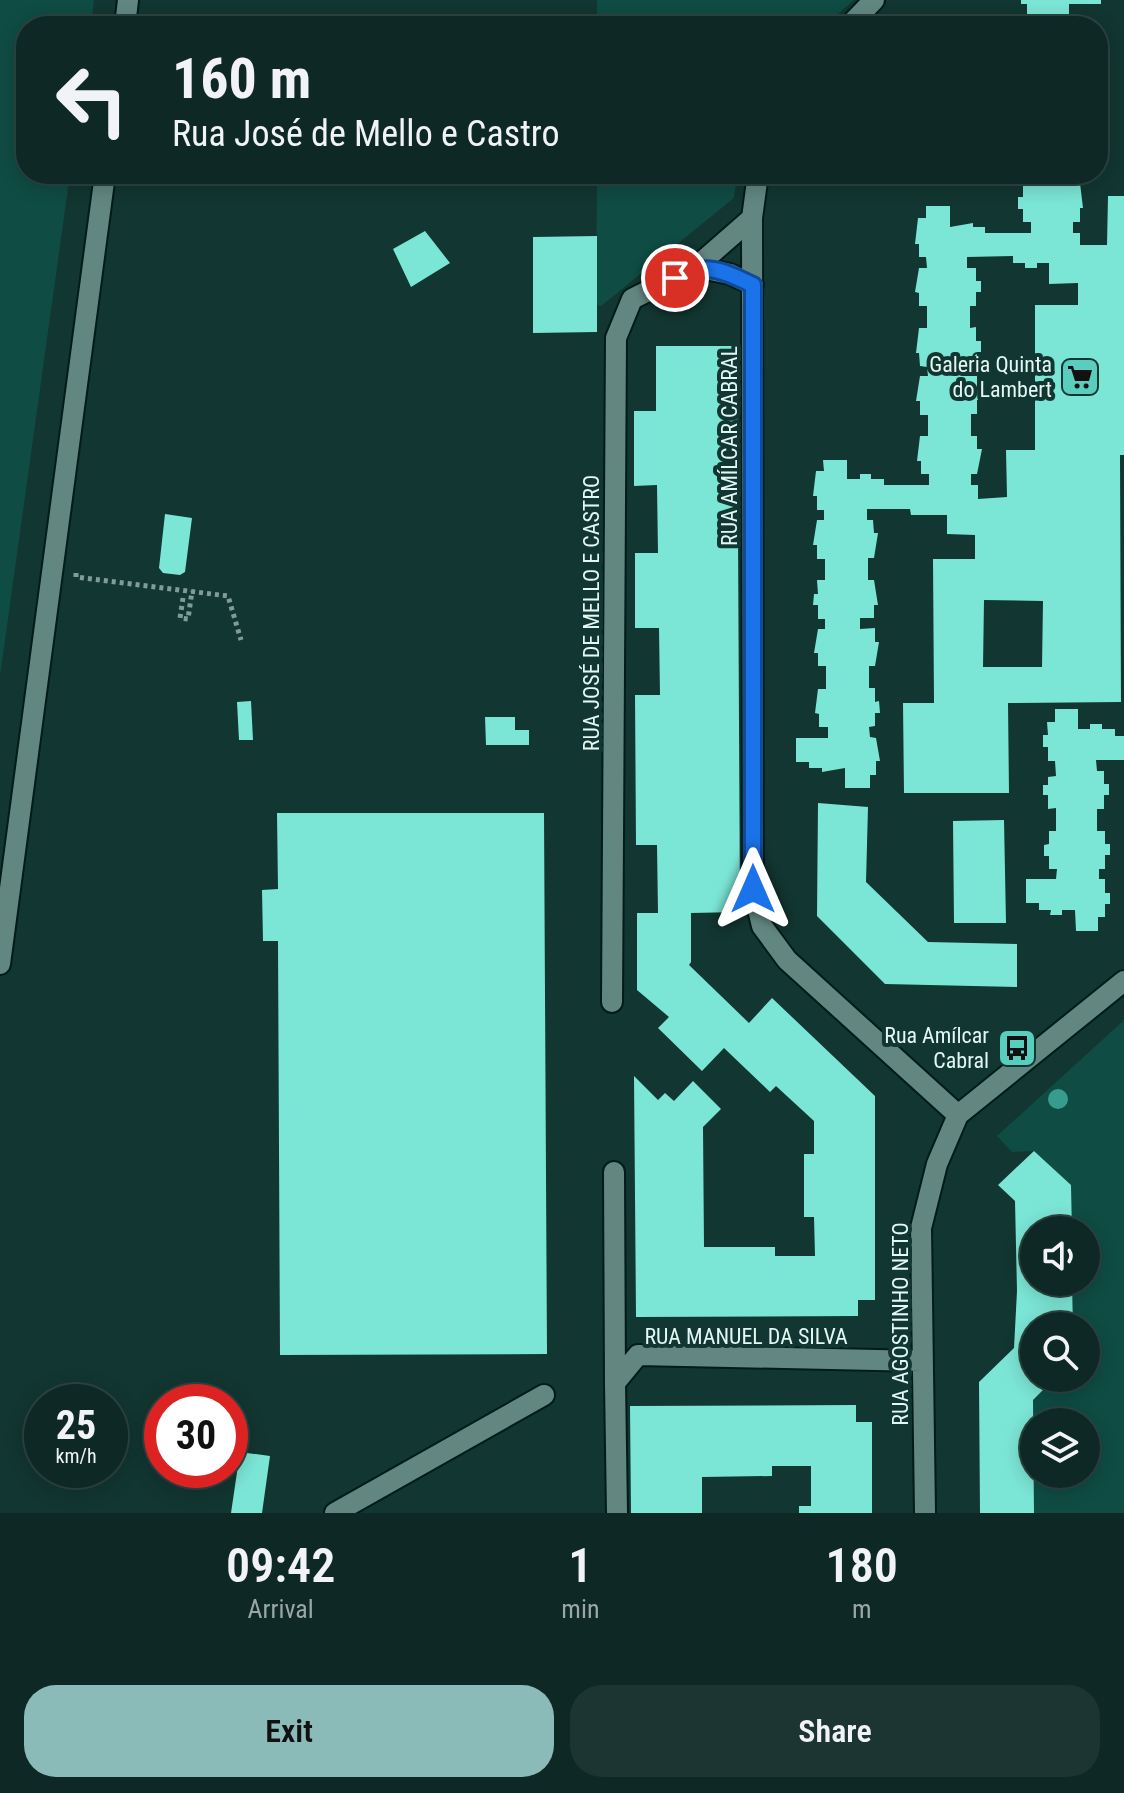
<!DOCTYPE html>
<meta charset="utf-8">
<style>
:root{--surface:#0e2825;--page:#1c3432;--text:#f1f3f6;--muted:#9ba6a7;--line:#2e4442;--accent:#8bbbb9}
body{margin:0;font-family:"Roboto Condensed",sans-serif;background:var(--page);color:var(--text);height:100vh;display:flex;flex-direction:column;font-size:30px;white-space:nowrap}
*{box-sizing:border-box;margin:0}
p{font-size:26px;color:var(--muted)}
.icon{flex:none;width:44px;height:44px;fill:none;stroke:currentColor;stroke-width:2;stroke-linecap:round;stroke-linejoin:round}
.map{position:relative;height:1513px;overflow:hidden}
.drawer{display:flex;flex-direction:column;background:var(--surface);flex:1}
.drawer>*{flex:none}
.banner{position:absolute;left:16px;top:16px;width:1092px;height:168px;border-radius:32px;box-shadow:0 4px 20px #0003,0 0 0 2px var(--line);background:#0e2825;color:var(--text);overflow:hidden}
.buttons{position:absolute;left:1020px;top:1216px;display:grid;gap:16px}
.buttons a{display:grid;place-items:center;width:80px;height:80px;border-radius:50%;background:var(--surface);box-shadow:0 4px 20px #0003,0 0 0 2px var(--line);font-size:40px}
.speed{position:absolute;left:24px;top:1384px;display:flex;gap:16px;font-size:40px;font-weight:700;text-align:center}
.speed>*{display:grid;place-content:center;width:104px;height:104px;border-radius:50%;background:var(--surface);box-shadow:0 4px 20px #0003,0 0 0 2px var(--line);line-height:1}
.speed small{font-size:20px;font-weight:400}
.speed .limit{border:12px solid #d22;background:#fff;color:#111}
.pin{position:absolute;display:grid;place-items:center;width:68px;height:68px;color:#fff;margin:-34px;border:4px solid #fff;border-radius:50%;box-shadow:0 2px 8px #0007}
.me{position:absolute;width:88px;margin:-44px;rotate:0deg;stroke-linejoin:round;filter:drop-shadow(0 0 6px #0008)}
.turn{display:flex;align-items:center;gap:28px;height:168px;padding:0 24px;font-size:36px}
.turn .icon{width:104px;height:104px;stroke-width:2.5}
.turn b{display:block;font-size:56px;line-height:68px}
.eta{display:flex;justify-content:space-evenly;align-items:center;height:136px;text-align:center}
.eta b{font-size:48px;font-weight:600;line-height:56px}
.action{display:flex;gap:16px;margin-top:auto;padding:16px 24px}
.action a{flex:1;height:92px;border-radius:32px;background:var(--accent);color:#111;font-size:32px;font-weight:600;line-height:92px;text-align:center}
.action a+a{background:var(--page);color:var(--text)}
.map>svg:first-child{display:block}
</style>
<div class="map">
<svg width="1124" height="1513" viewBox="0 0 1124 1513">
<rect width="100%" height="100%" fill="#123631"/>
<path fill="#0f4c44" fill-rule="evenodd" d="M0,0H94L91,26H26V174H70L0,676Z
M597,0H854L824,26H597Z
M597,174H737L734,198L601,306L596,305Z
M1124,1020V1513H1034L1033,1400L1055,1378H1086V1326H1073L1072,1282H1086V1230H1072L1071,1185L1034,1151L1012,1152L997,1136ZM1034,1422H1086V1474H1034Z"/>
<path fill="#7ce6d6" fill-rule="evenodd" d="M1021,0H1101V4H1069V15H1078V26H1021V15H1027V4H1021Z
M1029,174H1072V183H1080L1083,208H1080V222H1073V233H1080V245H1107L1108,196H1124V455H1120L1121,702L1008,703L1009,793H904L903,703H934L933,559H975V535L947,534V515H911L910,509H867V520H873L874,533H878L874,558H868V580H874L878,605H874V618H860V629L875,628V642H879L875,666H869V688H875V702L879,701L880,713H875V726L869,727L870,737L876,738L880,761H876V775H870V788H845V768L822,772V768H809V762H796V738H828V727H819V714L815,713L818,689H826V666H818V653H814L818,629H825V619H818V605H813L814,594H818L817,580H825V559H817V545H813L817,520H824V510H817V496H813L816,471H824L823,460H847V479H860V474H871V479H884V485H929V474H921V461H917L920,436H928V415H920V401H916L920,376H928L927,367L920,366L919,353H916L919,328H927V306H919V293L915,292L919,268H927L926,257H919V244H915L918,218H926V206H950V227L973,223V227H985V233H1031V222H1023V209H1018V197H1023V183L1029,184ZM1013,256V263H1025V268H1037V263H1049V284L1078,283V305H1035V450H1006L1007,497L978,499V485H971V474H977L982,449H977V436H971V414H977V400H982L981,390H977V376H962V366H977V352H981V341H976V327L970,328V306H976V292H981V281H976V268H967V257ZM984,600L1043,601L1042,667H983Z
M425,231L450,263L411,287L393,249Z
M597,236V332L533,333V237Z
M656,346H737L740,912L691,913V962L689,965L749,1023L772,998L875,1096V1300H858V1316L636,1317L634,1076L658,1100L665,1093L674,1101L693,1081L721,1109L703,1127L704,1247H775V1256H815L814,1217H804V1154H814V1121L776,1086L770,1092L724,1048L702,1071L658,1028L669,1017L637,990V913H658L657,845H636L635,695H660L659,628H635V553H658L657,485L634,486V411H656Z
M165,514L192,518L185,572L180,575L163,573L159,568Z
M251,701L253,740H239L237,702Z
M1055,709H1078V729H1090V724H1102V729H1115V736H1124V760H1096L1097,771H1104V784H1109V795H1104V809H1097V831H1105V844H1110V855H1105V869H1099V879H1105V893H1110V904H1105V917H1098V931H1076L1075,910H1062V915H1050L1051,910H1039V903H1026V879H1056L1057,869H1049V856H1044V845L1049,844V831H1056V808L1048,809V795H1043V785H1048V777L1056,776L1055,761H1048V747H1043V735H1048L1047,722H1055Z
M485,717H515V730H529V745H486Z
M818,803L868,807L866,882L928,942L1017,944V987L885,984L817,916Z
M277,813H544L547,1354L280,1355L278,941H263L262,890L278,889Z
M1004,820L1006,923H954L953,821Z
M1034,1151L1071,1185L1072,1230H1034V1282H1072L1073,1326H1034V1378H1055L1033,1400L1034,1513H980L979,1382L1014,1348L1017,1291L1015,1201L998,1185Z
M856,1405V1422H872V1513H799V1506H811V1466H772V1476L702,1477V1513H631L630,1406Z
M240,1452L270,1456L262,1513H231Z"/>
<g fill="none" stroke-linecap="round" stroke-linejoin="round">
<defs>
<path id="minor" d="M125,26L128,0
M849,26L874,0
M758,174L752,218L753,889L762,926L787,960L958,1115
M696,267L730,274L753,285
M0,964L105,174
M612,1002L616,338L632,299L696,267L752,218
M614,1172L615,1383
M335,1513L544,1395
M617,1513L615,1383L638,1355L922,1361
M925,1513L921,1228L937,1164L958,1115L1124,981"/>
</defs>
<use href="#minor" stroke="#021c19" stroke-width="24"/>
<path stroke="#809c97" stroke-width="5" stroke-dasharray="4 4" stroke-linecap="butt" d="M76,573V577L228,596L241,640
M183,598L180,618L188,619L192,591"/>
<use href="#minor" stroke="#628781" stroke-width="20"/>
</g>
<circle fill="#379c8e" cx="1058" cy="1099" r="10"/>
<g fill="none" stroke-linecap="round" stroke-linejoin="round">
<defs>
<path id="route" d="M675,278C706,262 722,270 753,285V889"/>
</defs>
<use href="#route" stroke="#114b97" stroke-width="20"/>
<use href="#route" stroke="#1a73e8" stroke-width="14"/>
</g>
<defs>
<symbol id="supermarket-square" viewBox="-11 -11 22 22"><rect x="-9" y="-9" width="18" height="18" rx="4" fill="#59cebe" stroke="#123631"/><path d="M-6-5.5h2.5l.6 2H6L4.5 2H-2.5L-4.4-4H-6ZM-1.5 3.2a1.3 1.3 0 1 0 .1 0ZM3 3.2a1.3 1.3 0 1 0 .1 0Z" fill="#111"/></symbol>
<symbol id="bus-square" viewBox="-11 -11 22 22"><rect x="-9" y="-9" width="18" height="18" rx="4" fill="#59cebe" stroke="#123631"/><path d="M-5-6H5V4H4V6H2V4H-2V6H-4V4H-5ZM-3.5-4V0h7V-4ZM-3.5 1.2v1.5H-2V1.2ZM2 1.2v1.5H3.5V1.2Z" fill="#111"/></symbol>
</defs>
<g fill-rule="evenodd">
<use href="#supermarket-square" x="1058" y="355" width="44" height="44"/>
<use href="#bus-square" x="995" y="1026" width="44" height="44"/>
</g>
<g text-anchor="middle" stroke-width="8" stroke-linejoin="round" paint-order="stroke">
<g font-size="22" fill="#e3f7f3" stroke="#123631" text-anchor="end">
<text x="1052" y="372">Galeria Quinta<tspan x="1052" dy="25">do Lambert</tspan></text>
<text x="989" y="1043">Rua Amílcar<tspan x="989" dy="25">Cabral</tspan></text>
</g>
<g font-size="22" fill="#e3f7f3" stroke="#123631">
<text transform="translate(729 446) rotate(-90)" y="8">RUA AMÍLCAR CABRAL</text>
<text transform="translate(591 613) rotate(-90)" y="8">RUA JOSÉ DE MELLO E CASTRO</text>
<text transform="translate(900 1324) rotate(-90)" y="8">RUA AGOSTINHO NETO</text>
<text x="746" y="1344">RUA MANUEL DA SILVA</text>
</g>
</g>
</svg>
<div class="buttons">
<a><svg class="icon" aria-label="sound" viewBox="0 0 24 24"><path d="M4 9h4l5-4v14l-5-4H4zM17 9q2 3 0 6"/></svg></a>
<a><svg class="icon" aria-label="search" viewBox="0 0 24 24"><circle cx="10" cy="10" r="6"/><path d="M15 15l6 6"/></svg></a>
<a><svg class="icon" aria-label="layers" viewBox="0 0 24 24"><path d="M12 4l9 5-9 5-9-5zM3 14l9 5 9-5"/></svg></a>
</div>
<div class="speed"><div>25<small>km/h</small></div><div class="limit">30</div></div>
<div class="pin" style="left:675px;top:278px;background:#d93025"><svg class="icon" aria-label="arrive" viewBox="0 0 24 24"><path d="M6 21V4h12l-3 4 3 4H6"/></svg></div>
<svg class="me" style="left:753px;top:889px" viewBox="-20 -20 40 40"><path d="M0-17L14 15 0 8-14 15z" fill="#1a73e8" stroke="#fff" stroke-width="4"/></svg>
<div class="banner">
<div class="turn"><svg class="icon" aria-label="left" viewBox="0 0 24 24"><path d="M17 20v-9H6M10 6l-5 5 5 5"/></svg><div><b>160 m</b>Rua José de Mello e Castro</div></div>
</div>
</div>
<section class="drawer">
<div class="eta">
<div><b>09:42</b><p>Arrival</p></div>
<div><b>1</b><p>min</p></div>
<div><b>180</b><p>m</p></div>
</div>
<div class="action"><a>Exit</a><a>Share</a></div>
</section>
